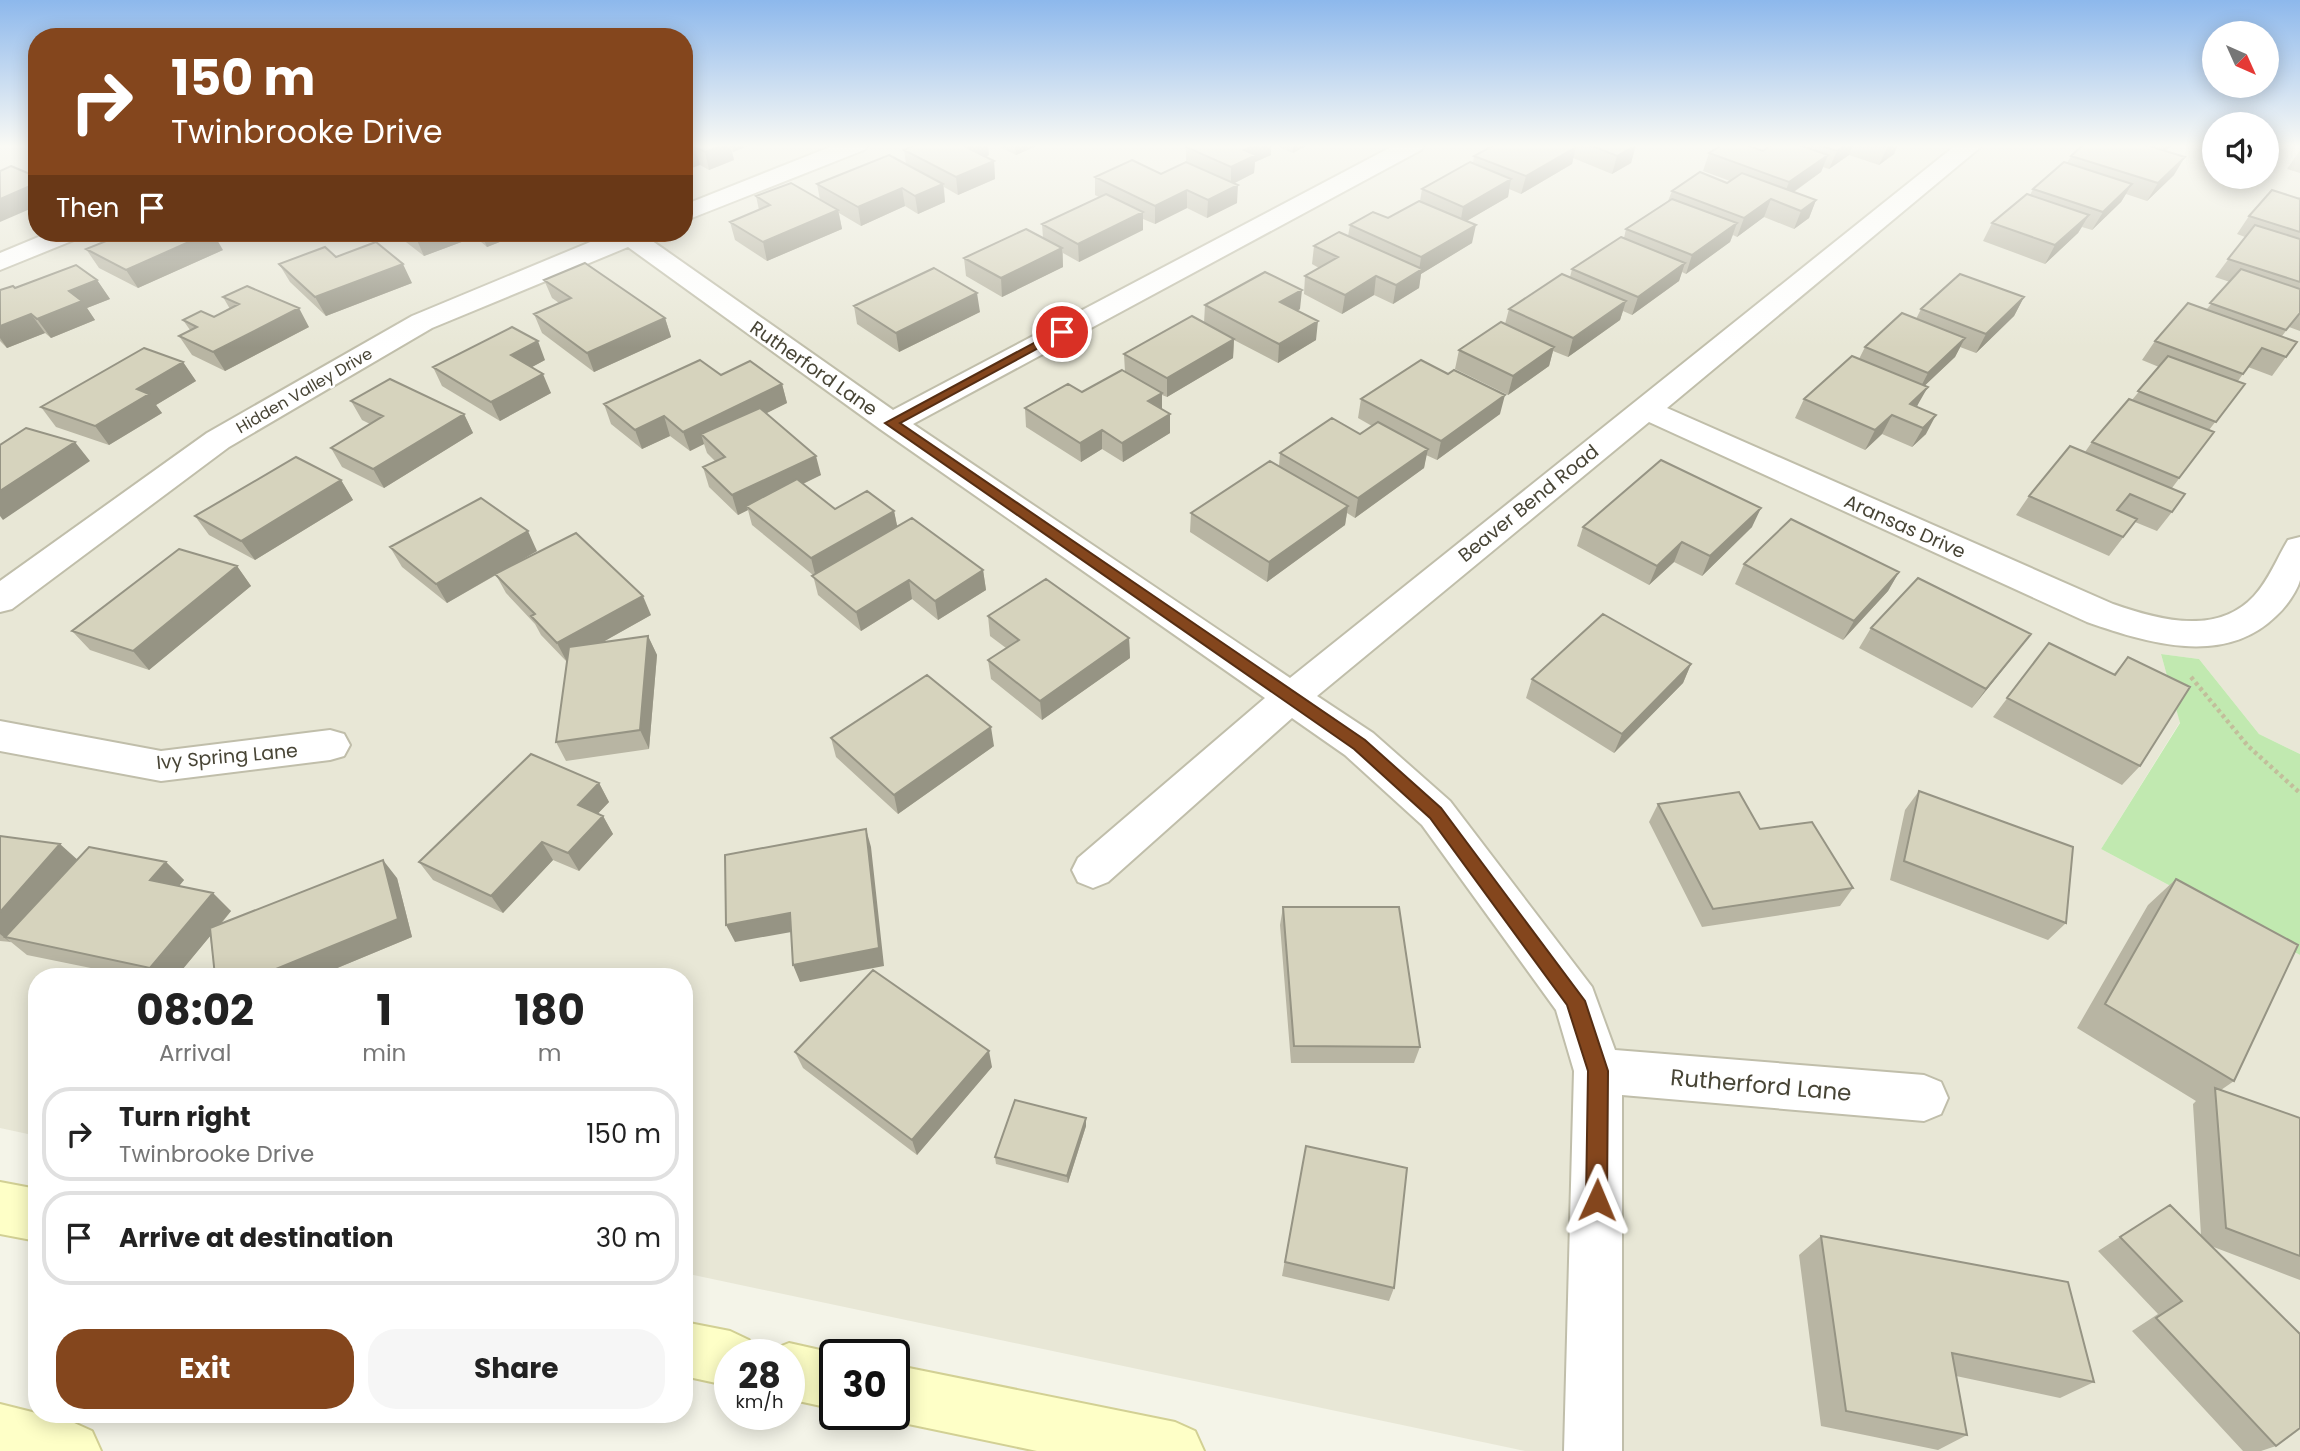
<!DOCTYPE html>
<style>
:root{--surface:#fff;--page:#f6f6f6;--text:#222;--muted:#767676;--line:#e0e0e0;--accent:#84461d}
body{margin:0;font-family:Poppins,sans-serif;background:var(--page);color:var(--text);height:100vh;display:flex;flex-direction:column;font-size:26px;white-space:nowrap}
*{box-sizing:border-box;margin:0}
p{font-size:23px;color:var(--muted)}
.icon{flex:none;width:38px;height:38px;fill:none;stroke:currentColor;stroke-width:2;stroke-linecap:round;stroke-linejoin:round}
.map{position:relative;flex:1;overflow:hidden}
.sheet{position:absolute;left:28px;top:968px;width:665px;height:455px;display:flex;flex-direction:column;background:var(--surface);border-radius:28px;box-shadow:0 4px 18px #0003}
.sheet>*{flex:none}
.banner{position:absolute;left:28px;top:28px;width:665px;height:214px;border-radius:28px;box-shadow:0 4px 18px #0003;background:#84461d;color:#fff;overflow:hidden}
.needle{width:46px;rotate:135deg}
.buttons{position:absolute;left:2202px;top:21px;display:grid;gap:14px}
.buttons a{display:grid;place-items:center;width:77px;height:77px;border-radius:50%;background:var(--surface);box-shadow:0 4px 18px #0003;font-size:35px}
.speed{position:absolute;left:714px;top:1339px;display:flex;gap:14px;font-size:35px;font-weight:700;text-align:center}
.speed>*{display:grid;place-content:center;width:91px;height:91px;border-radius:50%;background:var(--surface);box-shadow:0 4px 18px #0003;line-height:1}
.speed small{font-size:18px;font-weight:400}
.speed .limit{border:4px solid #111;border-radius:10px;background:#fff;color:#111}
.pin{position:absolute;display:grid;place-items:center;width:60px;height:60px;color:#fff;margin:-30px;border:4px solid #fff;border-radius:50%;box-shadow:0 2px 7px #0007}
.me{position:absolute;width:77px;margin:-38px;rotate:1deg;stroke-linejoin:round;filter:drop-shadow(0 0 5px #0008)}
.turn{display:flex;align-items:center;gap:24px;height:147px;padding:0 28px;font-size:32px}
.turn .icon{width:91px;height:91px;stroke-width:2.5}
.turn b{display:block;font-size:49px;line-height:60px}
.then{display:flex;align-items:center;height:66px;padding:0 28px;background:#0003;gap:14px;font-size:26px}
.eta{display:flex;justify-content:space-evenly;align-items:center;height:119px;text-align:center}
.eta b{font-size:42px;font-weight:700;line-height:49px}
.action{display:flex;gap:14px;margin-top:auto;padding:14px 28px}
.action a{flex:1;height:80px;border-radius:28px;background:var(--accent);color:#fff;font-size:28px;font-weight:700;line-height:80px;text-align:center}
.action a+a{background:var(--page);color:var(--text)}
ul{padding:0;list-style:none}
li{display:flex;align-items:center;gap:21px;height:94px;margin:0 14px 10px;padding:0 14px;border:4px solid var(--line);border-radius:28px}
li div{flex:1}
li b{display:block;font-size:26px}
li em{font-style:normal}
.map>svg:first-child{display:block}
</style>
<div class="map">
<svg width="2300" height="1451" viewBox="0 0 2300 1451">
<rect width="100%" height="100%" fill="#f4f4e8"/>
<path fill="#e8e7d6" d="M0,145H37V233H684V145H2214V177H2266V145H2300V754L2259,734L2199,659L2161,654L2180,722L2101,849L2300,955V1451H1525L684,1273V976H37V1136L0,1128Z"/>
<path fill="#c1e9b0" d="M2161,654L2199,659L2259,734L2300,754V955L2101,849L2180,723Z"/>
<g fill="none" stroke-linecap="round" stroke-linejoin="round">
<defs>
<path id="street" d="M835,145H868L864,150L684,221V205Z
M1395,145H1425L1421,150L913,424L1290,678L1956,145H1983L1667,408L2113,604C2159,620 2217,636 2254,596C2269,580 2277,558 2288,540L2300,537C2300,550 2300,568 2300,580C2297,592 2285,608 2276,616C2224,667 2147,643 2087,622L1649,422L1317,696L1373,733L1450,801L1592,987L1615,1050L1924,1075L1941,1082L1948,1098L1941,1114L1924,1121L1622,1095V1451H1564L1574,1071L1556,1010L1422,825L1345,755L1292,718L1108,882L1093,888L1078,882L1072,870L1078,858L1265,698L880,429L628,247L432,328L229,447L12,609L0,612V581L207,433L412,316L612,233H652L648,238L893,410Z
M48,233H83L79,238L0,270V253Z
M0,721L161,751L330,730L344,734L350,745L344,756L330,760L161,781L0,751Z"/>
<path id="secondary" d="M0,1182L37,1189V1241L0,1234Z
M684,1322L730,1331L749,1340L756,1354H730V1386L684,1376Z
M789,1343L838,1354H835V1409L789,1399V1354H768L769,1351Z
M894,1365L1175,1422L1195,1431L1204,1451H1037L894,1421L877,1414H894Z
M0,1404L72,1422L92,1431L101,1451H0Z"/>
</defs>
<use href="#street" stroke="#c0beaa" stroke-width="4"/>
<use href="#secondary" stroke="#d2d094" stroke-width="4"/>
<path stroke="#c2be9b" stroke-width="4.5" stroke-dasharray="3.5 3.5" stroke-linecap="butt" d="M2191,677L2248,746L2300,793"/>
<use href="#street" fill="#fff" fill-rule="evenodd"/>
<use href="#secondary" fill="#feffc7" fill-rule="evenodd"/>
</g>
<path fill="#b8b5a3" d="M684,145H751L733,152L732,151L734,160L709,170L700,165Z
M996,145H1039L1016,155Z
M1274,145H1308L1293,153Z
M1515,145H1636L1631,163L1612,174L1573,158L1572,164L1521,194L1509,189L1508,197L1466,221L1472,243L1421,274L1419,288L1393,304L1374,295L1342,314L1304,294L1305,276L1319,268L1312,264L1314,246L1348,236L1350,225L1388,218L1420,201L1422,189L1473,163L1474,156Z
M1771,145H1898L1894,154L1879,165L1849,155L1829,169L1823,167L1821,172L1794,192L1816,200L1809,218L1794,229L1764,217L1737,237L1733,235L1730,242L1686,274L1682,272L1679,281L1632,315L1623,311L1620,320L1568,357L1553,351L1549,366L1508,395L1455,369L1459,350L1505,324L1509,309L1570,277L1572,269L1624,238L1626,229L1668,201L1672,191L1727,183L1730,181L1703,171L1709,153L1763,151Z
M2083,145H2172L2166,151L2174,175L2147,201L2126,194L2121,202L2092,230L2082,227L2078,233L2045,264L1983,241L1992,223L2030,195L2033,189L2067,163L2071,156Z
M1186,147L1271,155L1255,162L1254,173L1234,183L1237,203L1207,218L1187,208L1155,224L1143,219V230L1079,262L1063,253V267L1002,297L966,276L964,258L1043,238L1042,224L1099,197L1095,195V177L1161,174L1186,162Z
M904,150L989,155L986,157L994,161L995,179L958,195L944,187L945,202L918,214L905,206L861,226L839,213L842,229L767,261L735,240L730,222L759,210L756,196L820,200L817,184L906,164Z
M2300,150V173L2287,169Z
M2300,197V331L2289,327L2282,336L2297,342L2272,376L2248,367L2238,381L2245,384L2209,430L2214,432L2172,488V512L2157,531L2135,522L2109,556L2016,515L2029,496L2085,452L2092,442L2132,400L2159,367L2142,360L2155,341L2206,310L2230,282L2215,277L2245,237L2237,234L2249,216Z
M400,233H523L487,247L475,237L424,256L402,239Z
M86,249L223,250L138,288L99,268Z
M336,257L412,283L326,316L290,282L279,264Z
M97,280L110,299L87,308L95,320L51,338L45,333L7,348L0,341V290Z
M544,280L665,318L671,337L594,372L542,333L534,314L559,303L552,298Z
M223,297L309,327L225,371L192,355L179,336L190,330L183,320L214,317L230,309Z
M2024,297L2014,316L1976,353L1960,347L1955,357L1924,386L1917,407L1926,434L1912,447L1882,434L1865,450L1795,418L1804,399L1859,359L1865,347L1916,319L1921,309Z
M1205,305L1300,309L1297,311L1316,340L1278,363L1234,340L1233,358L1167,397L1162,395V409L1170,433L1123,462L1102,449L1081,462L1026,427L1025,408L1082,392L1125,372L1124,354L1204,323Z
M854,306L980,312L899,352L857,324Z
M545,360L532,367L551,393L500,421L442,386L433,367Z
M183,362L196,381L156,405L162,413L109,445L56,427L41,407Z
M721,375L782,384L787,403L766,413L821,475L803,484L835,509L894,511L897,526L983,570L986,590L938,620L912,599L861,631L818,595L813,575L752,525L748,510L738,515L709,487L703,467L716,462L707,453L704,444L690,451L670,436L642,449L611,424L604,404Z
M1361,399L1500,414L1437,460L1426,455L1424,468L1355,518L1347,513L1345,525L1267,582L1190,532L1191,513L1279,466L1280,453L1360,434L1372,426L1358,418Z
M351,401L464,414L473,433L384,488L342,467L331,448L370,424L362,420Z
M341,480L353,500L255,560L209,535L195,516Z
M1583,527H1752L1702,576L1674,562L1649,585L1577,546Z
M390,547L537,551L506,569L651,615L603,642L648,636L657,655L649,749L566,761L556,742L567,662L541,635L535,624L506,593L496,575L447,603L402,567Z
M1744,564L1899,572L1888,591L1843,640L1735,584Z
M237,566L251,586L149,670L90,650L72,631Z
M988,616L1129,638L1130,658L1042,720L991,679L988,660L1006,648L990,636Z
M1871,628L2016,653L1972,708L1859,648Z
M2049,643L2113,675L2128,657L2140,766L2122,785L1993,717Z
M1691,664L1683,683L1614,753L1526,698L1532,679Z
M831,738L994,746L898,814L836,757Z
M599,783L609,802L598,813L603,816L613,834L579,871L553,860L503,913L433,880L419,862Z
M1919,791L2066,923L2048,940L1890,880L1905,810Z
M1658,804L1853,888L1840,906L1702,927L1649,822Z
M0,836L77,859L166,862L184,880L179,886L231,911L221,924L397,878L412,937L318,976H215L210,936L177,976H130L27,955L11,942L0,941Z
M2176,879L2234,1081L2221,1090L2300,1118V1280L2211,1246L2276,1446L2261,1451H2243L2132,1331L2158,1314L2098,1251L2170,1205L2201,1235L2193,1104L2196,1101L2077,1028L2148,905Z
M1283,907L1420,1047L1414,1063H1291L1280,925Z
M795,1052L992,1067L917,1155L803,1068Z
M1086,1118V1126L1068,1183L996,1164L995,1157Z
M1306,1146L1394,1288L1389,1301L1282,1276Z
M1821,1236L2094,1382L2060,1398L1956,1376L1967,1435L1938,1450L1821,1426L1799,1255Z"/>
<path fill="#969484" d="M723,145H730L734,160L709,170L705,152Z
M732,145H751L733,152Z
M970,145H988L989,155L968,165L966,147Z
M1015,145H1039L1016,155Z
M1255,145H1271V155L1255,162L1254,173L1231,185V167L1244,150Z
M1293,145H1308L1293,153Z
M1636,145L1631,163L1612,174L1617,156Z
M1845,145H1853L1849,155L1829,169L1837,151Z
M1890,145H1898L1894,154L1879,165L1887,148Z
M2165,145H2172L2155,161Z
M695,147L700,165L684,171V151Z
M1576,147L1572,164L1521,194L1526,176Z
M1828,155L1821,172L1782,200L1789,182Z
M2185,157L2174,175L2147,201L2158,183Z
M994,161L995,179L958,195L956,177Z
M1511,179L1508,197L1460,225L1463,207Z
M37,183V206L0,222V199Z
M943,184L945,202L918,214L915,196Z
M2132,184L2121,202L2092,230L2103,212Z
M1238,185L1237,203L1207,218L1208,200Z
M902,188L905,206L861,226L858,207Z
M1187,190V208L1155,224V206Z
M1771,199L1764,217L1737,237L1744,218Z
M1816,200L1809,218L1794,229L1801,211Z
M838,210L842,229L767,261L763,242Z
M1143,212V230L1079,262L1078,244Z
M2089,215L2078,233L2045,264L2055,245Z
M1737,223L1730,242L1686,274L1692,255Z
M1476,225L1472,243L1421,274L1419,288L1393,304L1396,285L1419,271L1421,257Z
M209,233H213L223,250L138,288L126,270Z
M232,233H251L236,238Z
M430,233H473L475,237L424,256L416,238Z
M481,233H523L487,247Z
M1062,248L1063,267L1002,297L1001,278Z
M1685,263L1679,281L1632,315L1638,297Z
M403,264L412,283L326,316L315,297Z
M1376,276L1374,295L1342,314L1345,295Z
M97,280L110,299L87,308L95,320L51,338L37,319L69,291Z
M1302,290L1300,309L1279,321L1280,302Z
M977,293L980,312L899,352L896,333Z
M2024,297L2014,316L1976,353L1986,334Z
M1626,301L1620,320L1568,357L1573,338Z
M299,308L309,327L225,371L213,352Z
M31,314L45,333L7,348L0,338V326Z
M665,318L671,337L594,372L587,353Z
M1318,321L1316,340L1278,363L1279,344Z
M1965,338L1955,357L1918,392L1928,373Z
M1234,339L1233,358L1167,397V378Z
M538,341L545,360L519,374L511,355Z
M1554,347L1549,366L1508,395L1513,376Z
M183,362L196,381L156,405L162,413L109,445L95,426L137,389Z
M543,374L551,393L500,421L491,402Z
M782,384L787,403L709,442L701,434L704,444L690,451L683,432Z
M1928,387L1917,406L1910,404Z
M1162,393V413L1148,401Z
M1505,395L1500,414L1437,460L1441,441Z
M464,414L473,433L384,488L373,469Z
M1170,414V433L1123,462L1122,443Z
M1892,415L1882,434L1865,450L1875,430Z
M1936,415L1926,434L1912,447L1923,428Z
M664,416L670,436L642,449L635,430Z
M1102,430V449L1081,462L1080,443Z
M75,442L90,461L3,520L0,516V491Z
M1428,449L1424,468L1355,518L1358,498Z
M816,456L821,475L750,509L746,506L748,510L738,515L732,495Z
M341,480L353,500L255,560L241,541Z
M1348,506L1345,525L1267,582L1269,562Z
M1761,508L1752,527L1702,576L1710,556Z
M894,511L898,530L816,578L811,558Z
M528,531L537,551L447,603L436,584Z
M1682,542L1674,562L1649,585L1657,566Z
M237,566L251,586L149,670L133,651Z
M983,570L986,590L938,620L935,601Z
M1899,572L1888,591L1843,640L1854,621Z
M909,580L912,599L861,631L856,612Z
M643,596L651,615L567,662L557,643Z
M2031,634L2016,653L1972,708L1986,689Z
M648,636L657,655L649,749L640,730Z
M1129,638L1130,658L1042,720L1040,701Z
M1691,664L1683,683L1614,753L1622,734Z
M991,727L994,746L898,814L894,795Z
M599,783L609,802L589,823L578,805Z
M603,816L613,834L579,871L568,853Z
M866,829L871,847L884,966L800,982L793,965Z
M542,842L553,860L503,913L491,896Z
M60,844L80,862L5,937L11,943L0,934V912Z
M383,860L397,878L412,937L318,976H259Z
M166,862L184,880L169,898L150,880Z
M213,893L231,911L177,976H160L150,968Z
M790,913L797,931L735,942L726,925Z
M989,1051L992,1067L917,1155L912,1140Z
M1086,1118V1126L1068,1183L1067,1176Z"/>
<path fill="#d6d3bd" stroke="#969484" stroke-width="2" d="M684,145H723L705,152L695,147L684,151Z
M915,145H970L966,147L994,161L956,177L904,150Z
M1190,145H1255L1244,150L1256,155L1231,167L1186,147Z
M1494,145H1572L1576,147L1526,176L1474,156Z
M1590,145H1636L1617,156Z
M1722,145H1746L1763,151L1771,145H1799L1828,155L1789,182L1709,153Z
M1818,145H1845L1837,151Z
M2083,145H2146L2185,157L2158,183L2071,156Z
M889,155L943,184L915,196L902,188L858,207L817,184Z
M1132,160L1161,174L1186,162L1238,185L1208,200L1187,190L1155,206L1095,177Z
M1470,162L1511,179L1463,207L1422,189Z
M2064,162L2132,184L2103,212L2033,189Z
M11,166L37,177V183L0,199V171Z
M1700,172L1727,183L1742,173L1816,200L1801,211L1771,199L1744,218L1672,191Z
M791,183L838,210L763,242L730,222L770,205L756,196Z
M2272,190L2300,199V232L2249,216Z
M1106,194L1143,212L1078,244L1042,224Z
M2027,194L2089,215L2055,245L1992,223Z
M1672,199L1737,223L1692,255L1626,229Z
M1419,201L1476,225L1421,257L1350,225L1373,212L1388,218Z
M2255,225L2300,239V282L2228,259Z
M1026,229L1062,248L1001,278L964,258Z
M1339,232L1422,269L1396,285L1376,276L1345,295L1305,276L1338,257L1314,246Z
M126,233H209L126,270L86,249Z
M409,233H430L416,238Z
M1621,237L1685,263L1638,297L1572,269Z
M376,242L403,264L315,297L279,264L325,247L336,257Z
M585,263L665,318L587,353L534,314L571,298L544,280Z
M76,265L97,280L69,291L82,301L37,319L31,314L0,326V290L13,286L15,288Z
M934,268L977,293L896,333L854,306Z
M2241,269L2300,289V313L2286,330L2210,303Z
M1265,272L1302,290L1280,302L1318,321L1279,344L1205,305Z
M1562,274L1626,301L1573,338L1509,309Z
M1960,274L2024,297L1986,334L1921,309Z
M247,286L299,308L213,352L179,336L197,327L183,320L201,311L214,317L239,304L223,297Z
M2188,303L2297,342L2286,357L2262,348L2243,374L2155,341Z
M1902,313L1965,338L1928,373L1865,347Z
M1192,316L1234,339L1167,378L1124,354Z
M1501,322L1554,347L1513,376L1459,350Z
M512,327L538,341L511,355L543,374L491,402L433,367Z
M144,348L183,362L137,389L149,394L95,426L41,407Z
M1852,356L1928,387L1910,404L1936,415L1923,428L1892,415L1875,430L1804,399Z
M2168,356L2245,384L2216,422L2138,391Z
M700,360L721,375L750,361L782,384L683,432L664,416L635,430L604,404Z
M1421,360L1448,374L1454,370L1505,395L1441,441L1361,399Z
M1122,370L1162,393L1148,401L1170,414L1122,443L1102,430L1080,443L1025,408L1068,384L1082,392Z
M390,379L464,414L373,469L331,448L383,416L351,401Z
M2129,399L2214,432L2179,478L2092,442Z
M760,408L816,456L732,495L703,467L725,457L701,434Z
M1332,418L1360,434L1378,422L1428,449L1358,498L1280,453Z
M26,428L75,442L0,491V445Z
M2070,446L2185,494L2172,512L2130,494L2117,510L2137,519L2123,537L2029,496Z
M296,457L341,480L241,541L195,516Z
M1661,460L1761,508L1710,556L1682,542L1657,566L1583,527Z
M1270,461L1348,506L1269,562L1191,513Z
M797,479L835,509L867,491L894,511L811,558L746,506Z
M481,498L528,531L436,584L390,547Z
M912,518L983,570L935,601L909,580L856,612L812,576Z
M1791,519L1899,572L1854,621L1744,564Z
M576,533L643,596L557,643L531,616L535,614L495,574Z
M179,549L237,566L133,651L72,631Z
M1918,578L2031,634L1986,689L1871,628Z
M1046,579L1129,638L1040,701L988,660L1019,640L988,616Z
M1603,614L1691,664L1622,734L1532,679Z
M648,636L640,730L556,742L569,647Z
M2049,643L2115,675L2128,657L2190,687L2140,766L2007,698Z
M927,675L991,727L894,795L831,738Z
M531,754L599,783L578,805L603,816L568,853L542,842L491,896L419,862Z
M1919,791L2073,847L2066,923L1904,861Z
M1739,792L1760,829L1812,822L1853,888L1713,909L1658,804Z
M866,829L879,948L793,965L790,913L726,925L725,855Z
M0,836L60,844L0,912Z
M89,847L166,862L150,880L213,893L150,968L5,937Z
M383,860L398,919L259,976H215L210,928Z
M2176,879L2298,945L2234,1081L2105,1004Z
M1283,907H1399L1420,1047L1294,1046Z
M873,970L989,1051L912,1140L795,1052Z
M2215,1088L2300,1118V1256L2226,1228Z
M1015,1100L1086,1118L1067,1176L995,1157Z
M1306,1146L1407,1168L1394,1288L1285,1262Z
M2170,1205L2300,1334V1428L2276,1446L2156,1318L2182,1301L2120,1237Z
M1821,1236L2068,1282L2094,1382L1952,1353L1967,1435L1846,1411Z"/>
<linearGradient id="sky" x2="0" y2="1"><stop stop-color="#8db8ec"/><stop offset="0.42" stop-color="#fafaf5"/><stop offset="1" stop-color="#fafaf5" stop-opacity="0"/></linearGradient>
<rect width="2300" height="348" fill="url(#sky)"/>
<path fill="#84461d" stroke="#562e13" stroke-width="2" d="M1058,330L1068,332L900,423L1365,740L1441,808L1585,1001L1608,1071L1607,1200L1604,1207L1597,1210L1589,1207L1586,1200L1588,1071L1567,1005L1430,818L1354,749L885,423Z"/>
<g text-anchor="middle" stroke-width="5" stroke-linejoin="round" paint-order="stroke">
<g font-size="16" fill="#484536" stroke="#fff">
<text transform="translate(304 390) rotate(-30)" y="6">Hidden Valley Drive</text>
</g>
<g font-size="19" fill="#484536" stroke="#fff">
<text transform="translate(814 368) rotate(35)" y="7">Rutherford Lane</text>
<text transform="translate(1528 503) rotate(-39)" y="7">Beaver Bend Road</text>
<text transform="translate(1905 526) rotate(24)" y="7">Aransas Drive</text>
<text transform="translate(227 756) rotate(-5)" y="7">Ivy Spring Lane</text>
</g>
<g font-size="23" fill="#484536" stroke="#fff">
<text transform="translate(1761 1085) rotate(5)" y="8">Rutherford Lane</text>
</g>
</g>
</svg>
<div class="buttons">
<a><svg class="needle" viewBox="-14 -14 28 28"><path d="M0-13l5 13h-10z" fill="#e53935"/><path d="M0 13l5-13h-10z" fill="#767676"/></svg></a>
<a><svg class="icon" aria-label="sound" viewBox="0 0 24 24"><path d="M4 9h4l5-4v14l-5-4H4zM17 9q2 3 0 6"/></svg></a>
</div>
<div class="speed"><div>28<small>km/h</small></div><div class="limit">30</div></div>
<div class="pin" style="left:1062px;top:332px;background:#d93025"><svg class="icon" aria-label="arrive" viewBox="0 0 24 24"><path d="M6 21V4h12l-3 4 3 4H6"/></svg></div>
<svg class="me" style="left:1597px;top:1200px" viewBox="-20 -20 40 40"><path d="M0-17L14 15 0 8-14 15z" fill="#84461d" stroke="#fff" stroke-width="4"/></svg>
<div class="banner">
<div class="turn"><svg class="icon" aria-label="right" viewBox="0 0 24 24"><path d="M7 20v-9h11M14 6l5 5-5 5"/></svg><div><b>150 m</b>Twinbrooke Drive</div></div>
<div class="then">Then<svg class="icon" aria-label="arrive" viewBox="0 0 24 24"><path d="M6 21V4h12l-3 4 3 4H6"/></svg></div>
</div>
<section class="sheet">
<div class="eta">
<div><b>08:02</b><p>Arrival</p></div>
<div><b>1</b><p>min</p></div>
<div><b>180</b><p>m</p></div>
</div>
<ul>
<li><svg class="icon" aria-label="right" viewBox="0 0 24 24"><path d="M7 20v-9h11M14 6l5 5-5 5"/></svg><div><b>Turn right</b><p>Twinbrooke Drive</p></div><em>150 m</em></li>
<li><svg class="icon" aria-label="arrive" viewBox="0 0 24 24"><path d="M6 21V4h12l-3 4 3 4H6"/></svg><div><b>Arrive at destination</b></div><em>30 m</em></li>
</ul>
<div class="action"><a>Exit</a><a>Share</a></div>
</section>
</div>
